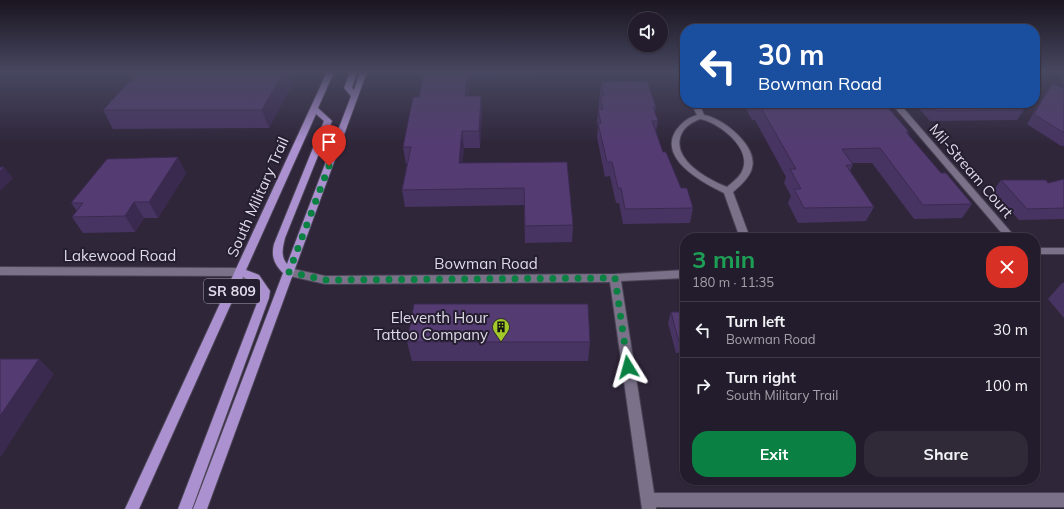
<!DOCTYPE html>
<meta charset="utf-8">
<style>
:root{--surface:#231c2c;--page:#2f2938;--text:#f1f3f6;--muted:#a3a1a9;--line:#403a48;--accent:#0b8043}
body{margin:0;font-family:Mulish,sans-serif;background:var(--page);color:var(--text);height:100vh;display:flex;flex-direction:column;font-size:15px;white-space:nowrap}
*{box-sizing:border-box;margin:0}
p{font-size:13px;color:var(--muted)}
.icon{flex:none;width:22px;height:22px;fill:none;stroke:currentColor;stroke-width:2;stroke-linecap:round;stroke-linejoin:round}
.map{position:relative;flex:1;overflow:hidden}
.details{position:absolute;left:680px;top:233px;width:360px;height:252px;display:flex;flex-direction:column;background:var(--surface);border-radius:16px;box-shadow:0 1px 3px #0004,0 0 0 1px var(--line)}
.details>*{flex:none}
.banner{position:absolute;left:680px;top:24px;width:360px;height:84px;border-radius:16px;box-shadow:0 1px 3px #0004,0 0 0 1px var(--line);background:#1a4fa0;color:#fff;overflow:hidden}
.fabs{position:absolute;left:628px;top:12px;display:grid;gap:8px}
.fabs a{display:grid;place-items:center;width:40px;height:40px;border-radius:50%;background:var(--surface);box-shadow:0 1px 3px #0004,0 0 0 1px var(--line);font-size:20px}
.pin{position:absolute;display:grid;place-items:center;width:34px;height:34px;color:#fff;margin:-41px -17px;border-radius:50% 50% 50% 0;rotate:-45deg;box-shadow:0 0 4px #0007}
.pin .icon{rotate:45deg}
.me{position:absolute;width:44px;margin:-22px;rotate:352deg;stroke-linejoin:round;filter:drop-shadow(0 0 3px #0008)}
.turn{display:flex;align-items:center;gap:14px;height:84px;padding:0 12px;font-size:18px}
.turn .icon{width:52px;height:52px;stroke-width:2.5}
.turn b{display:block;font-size:28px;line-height:34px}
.round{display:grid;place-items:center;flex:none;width:42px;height:42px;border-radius:16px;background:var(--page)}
.headline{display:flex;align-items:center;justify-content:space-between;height:68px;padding:0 12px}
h1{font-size:24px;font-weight:700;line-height:30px;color:#1e9e55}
.button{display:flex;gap:8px;margin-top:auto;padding:8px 12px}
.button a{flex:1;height:46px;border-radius:16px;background:var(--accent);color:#fff;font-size:16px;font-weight:700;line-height:46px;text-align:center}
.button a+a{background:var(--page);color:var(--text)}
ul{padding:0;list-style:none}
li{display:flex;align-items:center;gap:12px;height:56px;padding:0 12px;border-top:1px solid var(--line)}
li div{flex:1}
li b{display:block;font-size:15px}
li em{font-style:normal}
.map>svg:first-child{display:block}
</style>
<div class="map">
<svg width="1064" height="509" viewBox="0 0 1064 509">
<rect width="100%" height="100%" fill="#2f263a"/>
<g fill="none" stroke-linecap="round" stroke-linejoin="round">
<defs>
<path id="minor" d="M678,72H685V83L681,81Z
M691,103H699L704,115C723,118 758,146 752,168C750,177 740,186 733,192L750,238H740L724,193C705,184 659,160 675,132C680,124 687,118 697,115ZM700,119C718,122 751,147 743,169C741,176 733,182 727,187C709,180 671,160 681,135C684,127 692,122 700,119Z
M891,103H899L1016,238H1006Z
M1035,248H1064V254H1035Z
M0,267L240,268L244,269L245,272L244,275L240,276L0,275Z
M289,268L325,276L615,274L685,270V278L621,281L654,493H1064V507H656V509H642L610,282L325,284L285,275L284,272L285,269Z"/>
<path id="major" d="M327,72H334L318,108L332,121L285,238C283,247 280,256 287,264L351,96L344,88L350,72H357L352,88L354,90L360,72H367L207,509H193L283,273C274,264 271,256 274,244L324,121L316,114L246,270L259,275L270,291L269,298L192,509H178L259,298L260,292L251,281L243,277L139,509H125Z"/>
</defs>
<use href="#minor" stroke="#4b4455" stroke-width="2"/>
<use href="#major" stroke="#4b4455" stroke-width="2"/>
<use href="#minor" fill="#7b728a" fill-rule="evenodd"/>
<use href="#major" fill="#ab91d0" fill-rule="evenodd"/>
</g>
<path fill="#483462" d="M138,72H289L293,83L269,128L113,129L103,110Z
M424,72H538V76L470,77L468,96H481L482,112L480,148H464L462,163L567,162L573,225L572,242L525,243L524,205L405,207L402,190L407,164H406L403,147L419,97Z
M1058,72H1064V86Z
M601,82L656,107L655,113L658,121L656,131L663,152L681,188L693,208L690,223L623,224L619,203H616L610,176L605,177L597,137L598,127L597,123Z
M1052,84L1064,88V146H1061L1027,124L1045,94Z
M738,103H807L810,107L836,106L834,103H886V105L909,132L908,134L941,173L972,204L962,218L914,219L872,163H851L853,165L850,171L874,207L866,221L798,223L788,203L791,196L784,183L786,177L755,120H752L745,107H741Z
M914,103H1021L1024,110L1017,120L930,121Z
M186,173L158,218H144L135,232L83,233L72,217L77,211L71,203Z
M1064,179V219L1019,220L993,191L1001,180L1048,183Z
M1062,283H1064V318L1048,299Z
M671,312H685V352L676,353L668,323Z
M407,342H590L588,361H412Z
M684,378H685V403L681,388Z"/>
<path fill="#3b2a50" d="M0,72H7L0,78Z
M283,72H289L293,83L269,128L262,110Z
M467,72H469L470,77L466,112L465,96Z
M481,96L482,112L480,148L479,131Z
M462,131L464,148L461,180L459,163Z
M178,157L186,173L158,218L149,202Z
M4,167L13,178L0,191V172Z
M134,202L144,218L135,232L125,216Z
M39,359L54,374L0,458V416Z"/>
<path fill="#543c72" stroke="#3b2a50" d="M138,72H283L262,110H103Z
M424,72H467L465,96H481L479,131H462L459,163L567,162L573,225L525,226L524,188L402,190L411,147H403L413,97H419Z
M647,81L656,107H653L658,121H652L663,152H666L681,188H687L693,208L625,209L621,188H618L612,162H607L598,123H601L598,109H603L600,96H604L601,82Z
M1052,84L1064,88V133L1034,114Z
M754,103H807L810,107L852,106L850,103H884L909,132H906L941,173H946L972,204L923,205L880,148L842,149L853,165H846L874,207L804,208L794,189H801L790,169H796L760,106H756Z
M929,103H1021L1024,110L936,111Z
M178,157L149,202H134L125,216L72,217L83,203H71L107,159Z
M0,167H4L0,172Z
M1064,179V208L1027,209L1001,180H1046L1048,183Z
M414,304H588L590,342H407Z
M671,312H685V342H679Z
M0,359H39L0,416Z
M1035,414L1038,418H1035Z"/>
<linearGradient id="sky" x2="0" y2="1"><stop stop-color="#1a1520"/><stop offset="0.5" stop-color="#474760"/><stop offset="1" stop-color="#474760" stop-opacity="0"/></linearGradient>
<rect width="1064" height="144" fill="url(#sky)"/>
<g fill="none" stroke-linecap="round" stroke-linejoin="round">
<path stroke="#0b8043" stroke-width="7" stroke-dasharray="0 12.6" d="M329,166L289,272L325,280L615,278L628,367"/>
</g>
<defs>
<symbol id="building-pin" viewBox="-11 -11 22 30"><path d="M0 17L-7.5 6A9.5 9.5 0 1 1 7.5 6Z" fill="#a2c929" stroke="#251d30"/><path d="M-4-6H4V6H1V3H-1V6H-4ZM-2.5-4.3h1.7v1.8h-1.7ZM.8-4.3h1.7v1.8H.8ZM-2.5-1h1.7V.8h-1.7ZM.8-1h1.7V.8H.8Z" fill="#111"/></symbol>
</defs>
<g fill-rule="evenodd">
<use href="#building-pin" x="491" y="317" width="20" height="27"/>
</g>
<g text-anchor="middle" stroke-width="4" stroke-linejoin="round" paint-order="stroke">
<rect fill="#251d30" stroke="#a7a1b1" stroke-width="1" x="204" y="279" width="56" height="24" rx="3"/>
<g font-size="14" font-weight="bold" fill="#dfdae8">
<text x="232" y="296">SR 809</text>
</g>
<g font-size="15" fill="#dfdae8" stroke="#251d30">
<text transform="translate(971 171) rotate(49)" y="5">Mil-Stream Court</text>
<text transform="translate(258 197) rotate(-66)" y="5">South Military Trail</text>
<text x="120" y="261">Lakewood Road</text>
<text x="486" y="269">Bowman Road</text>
</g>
<g font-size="15" fill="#dfdae8" stroke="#251d30" text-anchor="end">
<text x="488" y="323">Eleventh Hour<tspan x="488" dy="17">Tattoo Company</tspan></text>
</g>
</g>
</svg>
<div class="fabs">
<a><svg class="icon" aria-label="sound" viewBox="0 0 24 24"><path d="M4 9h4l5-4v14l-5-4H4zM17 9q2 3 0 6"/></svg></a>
</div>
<div class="pin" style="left:329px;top:166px;background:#d93025"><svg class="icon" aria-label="arrive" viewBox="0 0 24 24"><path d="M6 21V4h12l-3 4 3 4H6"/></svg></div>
<svg class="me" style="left:628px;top:367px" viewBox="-20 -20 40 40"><path d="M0-17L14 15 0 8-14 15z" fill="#0b8043" stroke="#fff" stroke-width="4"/></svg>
<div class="banner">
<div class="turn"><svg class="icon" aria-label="left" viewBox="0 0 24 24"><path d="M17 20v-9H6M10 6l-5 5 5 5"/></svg><div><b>30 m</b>Bowman Road</div></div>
</div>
<section class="details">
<div class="headline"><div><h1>3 min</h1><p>180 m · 11:35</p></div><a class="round" style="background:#d93025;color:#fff"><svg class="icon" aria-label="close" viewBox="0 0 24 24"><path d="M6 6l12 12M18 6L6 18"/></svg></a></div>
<ul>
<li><svg class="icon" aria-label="left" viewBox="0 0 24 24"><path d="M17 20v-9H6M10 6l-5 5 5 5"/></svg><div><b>Turn left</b><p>Bowman Road</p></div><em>30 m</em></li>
<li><svg class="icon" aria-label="right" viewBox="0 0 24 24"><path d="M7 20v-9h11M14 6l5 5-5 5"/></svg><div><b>Turn right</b><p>South Military Trail</p></div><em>100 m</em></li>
</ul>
<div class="button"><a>Exit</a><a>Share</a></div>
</section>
</div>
